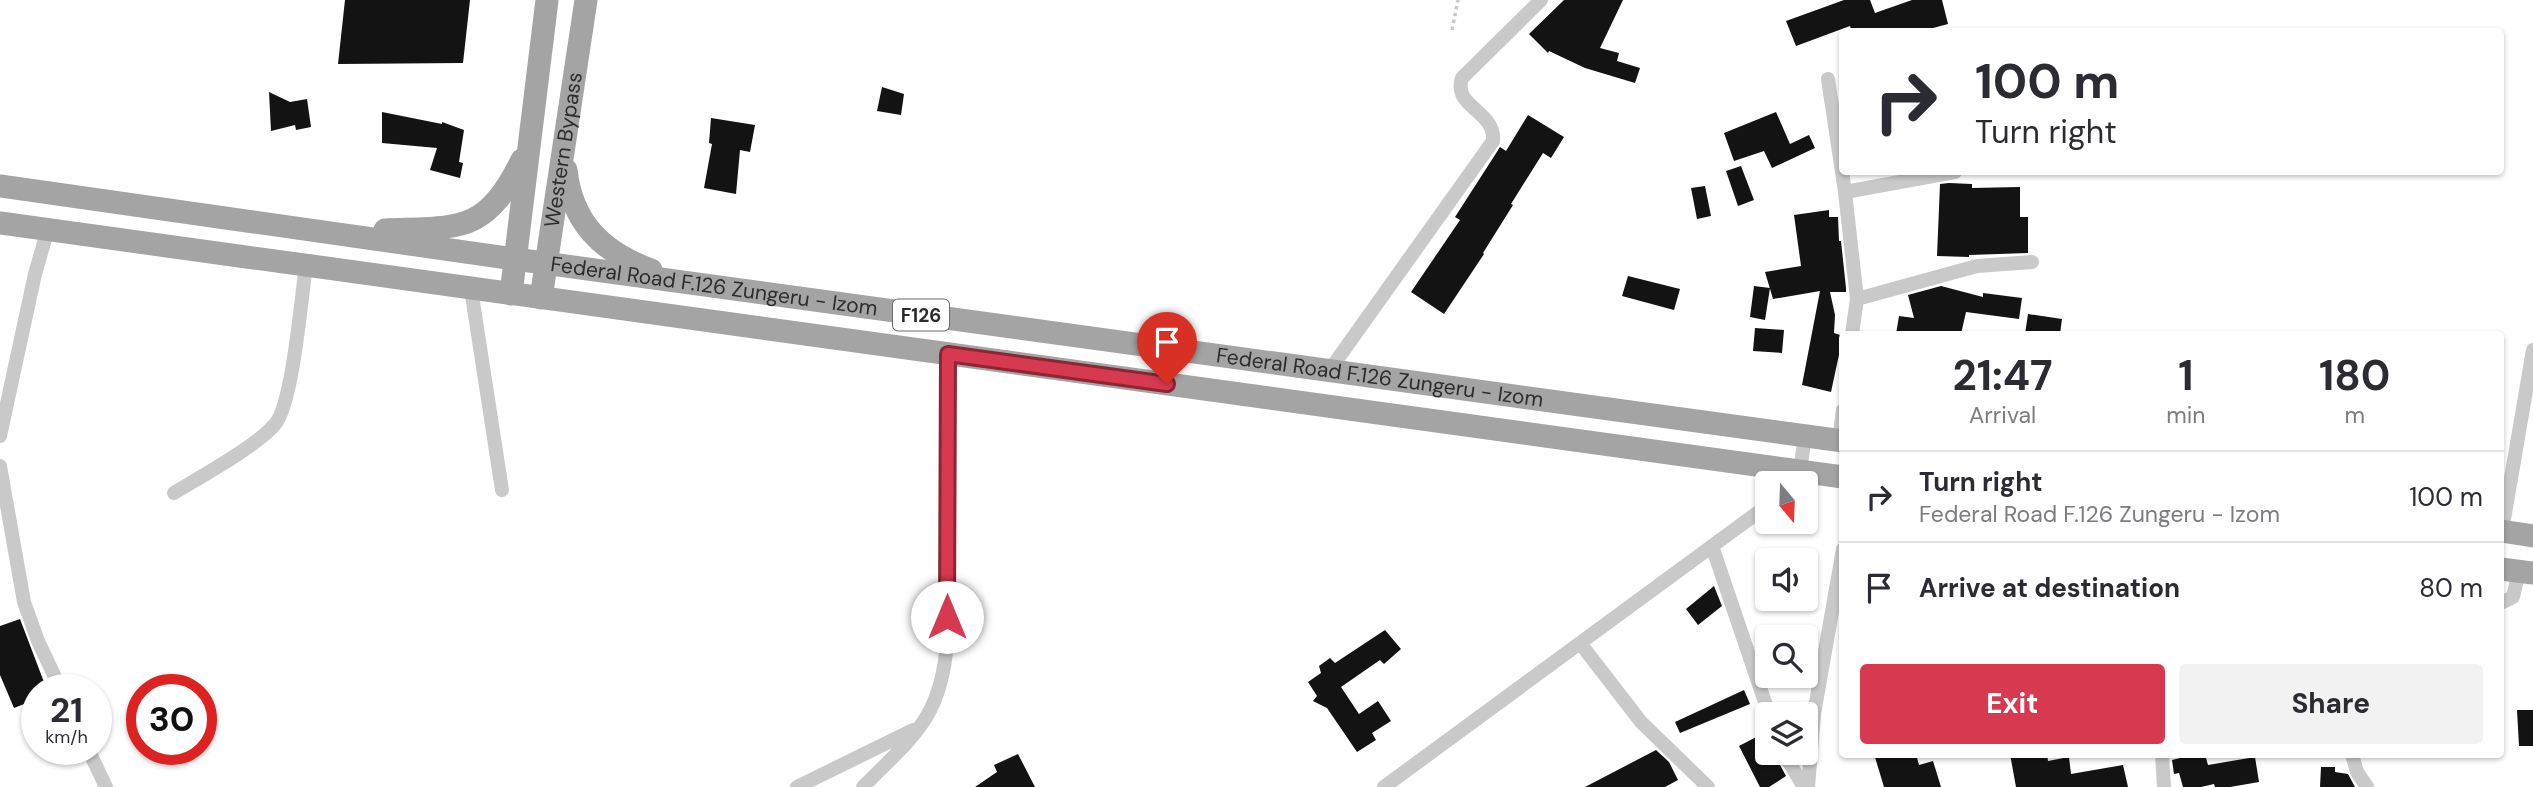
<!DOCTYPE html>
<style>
:root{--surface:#fff;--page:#f2f2f3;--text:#2b2b33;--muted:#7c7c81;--line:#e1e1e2;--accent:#d73a50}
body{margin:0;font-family:"DM Sans",sans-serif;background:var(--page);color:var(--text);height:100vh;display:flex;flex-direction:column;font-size:26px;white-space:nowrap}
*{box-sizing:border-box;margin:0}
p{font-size:23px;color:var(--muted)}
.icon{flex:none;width:38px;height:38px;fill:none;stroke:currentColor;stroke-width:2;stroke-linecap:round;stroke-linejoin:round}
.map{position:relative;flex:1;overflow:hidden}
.sheet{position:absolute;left:1839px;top:331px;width:665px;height:427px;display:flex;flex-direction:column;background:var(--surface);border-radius:7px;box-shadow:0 2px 5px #0004}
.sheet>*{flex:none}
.guide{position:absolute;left:1839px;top:28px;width:665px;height:147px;border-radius:7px;box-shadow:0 2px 5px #0004;background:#fff;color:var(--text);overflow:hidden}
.needle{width:46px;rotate:161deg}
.controls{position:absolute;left:1755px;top:471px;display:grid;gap:14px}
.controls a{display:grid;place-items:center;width:63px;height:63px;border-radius:7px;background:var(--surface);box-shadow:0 2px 5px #0004;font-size:35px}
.speed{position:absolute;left:21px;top:674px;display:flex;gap:14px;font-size:35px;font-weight:700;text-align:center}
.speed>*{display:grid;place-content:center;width:91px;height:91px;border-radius:50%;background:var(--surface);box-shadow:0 2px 5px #0004;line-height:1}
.speed small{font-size:18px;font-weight:400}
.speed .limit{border:10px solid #d22;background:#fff;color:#111}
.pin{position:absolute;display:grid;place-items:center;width:60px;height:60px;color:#fff;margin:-72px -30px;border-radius:50% 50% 50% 0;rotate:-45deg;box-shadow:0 0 7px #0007}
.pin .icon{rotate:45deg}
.me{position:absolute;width:77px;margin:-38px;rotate:0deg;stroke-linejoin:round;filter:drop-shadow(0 0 5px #0008)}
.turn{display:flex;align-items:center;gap:24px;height:147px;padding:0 21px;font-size:32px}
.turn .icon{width:91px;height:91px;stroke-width:2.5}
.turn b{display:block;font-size:49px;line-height:60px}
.eta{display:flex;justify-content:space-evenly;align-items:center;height:119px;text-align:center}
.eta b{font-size:42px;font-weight:700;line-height:49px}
.button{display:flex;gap:14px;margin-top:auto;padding:14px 21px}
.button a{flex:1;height:80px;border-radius:7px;background:var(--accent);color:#fff;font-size:28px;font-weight:700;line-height:80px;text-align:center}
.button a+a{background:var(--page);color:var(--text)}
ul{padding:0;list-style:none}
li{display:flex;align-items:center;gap:21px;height:91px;padding:0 21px;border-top:2px solid var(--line)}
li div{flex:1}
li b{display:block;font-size:26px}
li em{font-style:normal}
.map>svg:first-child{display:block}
</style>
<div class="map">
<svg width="2533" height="787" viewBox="0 0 2533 787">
<rect width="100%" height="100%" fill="#fff"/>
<path fill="#131313" d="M345,0H470L463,63L338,64Z
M1564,0H1623L1600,48L1619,53L1617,61L1640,68L1635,83L1585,68L1549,51L1548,53L1529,34Z
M1844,0H1870L1875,13L1912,0H1942L1948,24L1918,32H1852L1850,26L1796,46L1786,21Z
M882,87L904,94L901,115L877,111Z
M269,92L290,102L307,99L311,127L296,130L295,125L271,131Z
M382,112L442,124V122L464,130L459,162L463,163L460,178L430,170L437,148L382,143Z
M1776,112L1790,144L1809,135L1815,148L1772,168L1764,151L1734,161L1724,133Z
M1528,115L1564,137L1551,158L1543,153L1511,204L1513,205L1483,253L1484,254L1444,314L1411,292L1460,220L1455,217L1493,158L1500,147L1506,151Z
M711,118L755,125L750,152L740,150L736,194L704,188L712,144L709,143Z
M1741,166L1754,200L1738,206L1726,171Z
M1949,183L1972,184V188L2020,187V217H2028V253L1969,255V257L1937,256L1940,184Z
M1705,186L1711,216L1697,219L1691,188Z
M1829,210V217H1838L1839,241H1841L1846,288V292H1830L1835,315L1834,333L1843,336L1831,392L1802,385L1820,291L1773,299L1765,272L1801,266L1794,215Z
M1628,276L1680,289L1674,310L1622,296Z
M1754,286L1770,288L1765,320L1750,317Z
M1941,286L1983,297V293L2022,298L2019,319L1966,312L1961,334H1896L1899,316L1914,318L1908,295Z
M2028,314L2062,319L2060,334H2025Z
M1755,328L1784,330L1782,353L1753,351Z
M1714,586L1722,606L1698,625L1686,609Z
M20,619L47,690H37V699L14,708L0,675V626Z
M1385,630L1401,649L1384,664L1380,660L1341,687L1359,714L1378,701L1391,721L1372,733L1376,740L1357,752L1327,708L1313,701L1317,696L1308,682L1321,673L1319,666L1330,658L1335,663Z
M1744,690L1750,704L1680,733L1675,722Z
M2517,710H2533V746H2519Z
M1762,734L1768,743V752H1773L1786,776L1769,787H1760L1739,746Z
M1656,750L1669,762L1678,780L1665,787H1585Z
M1018,754L1035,787H975L997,772L994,765Z
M1874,754H1916L1919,765L1933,761L1941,787H1884Z
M2010,754H2047L2048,761L2069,757L2071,774L2123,765L2128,787H2016Z
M2196,754H2205L2208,765L2255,757L2259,782L2230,787H2215L2214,784L2201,787H2183L2179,773L2174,774L2172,760Z
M2321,767H2335V772L2348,774L2355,787H2320Z"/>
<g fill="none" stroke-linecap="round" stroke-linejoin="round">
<path stroke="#c9c9c9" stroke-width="3.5" stroke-dasharray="3.5 3.5" stroke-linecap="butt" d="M1452,30L1458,0"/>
<path stroke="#c9c9c9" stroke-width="14" d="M1828,79L1845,192L1857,299L1852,334
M1845,192L1955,172
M471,289L502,490
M1857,299L1977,266L2032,262
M1329,371L1493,141C1496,111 1452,107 1462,78L1541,0
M0,436L35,274L48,229
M1839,440L1843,410
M0,466L24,602L38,641L61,690
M1789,483L1800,471L1805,436
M174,493C200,477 259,445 276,423C293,400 301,299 306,266
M2502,531L2533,350
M1712,546L1769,714
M2501,603L2513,597L2519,571
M1580,643L1641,722L1708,787
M88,749L106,787
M1783,752L1804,787
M2162,754L2164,787
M2352,754L2357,772L2367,787
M797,787L913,730
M863,787C913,736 941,719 947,643L948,354
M1384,787L1768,505
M1808,787L1814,714L1843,549"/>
<g stroke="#a4a4a4" stroke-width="23">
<path d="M566,170C572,223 602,252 651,270"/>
<path id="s1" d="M0,186L515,259L1843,441"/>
<path d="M0,223L1843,477"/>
<path d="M385,230C461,227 485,234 522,160"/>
<path d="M511,294L547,0"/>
<path id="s2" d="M541,298L586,0"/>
<path d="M2501,531L2533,536"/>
<path d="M2501,569L2533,573"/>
</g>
</g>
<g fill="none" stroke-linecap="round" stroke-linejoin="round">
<defs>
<path id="route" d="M947,617L948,354L1167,384"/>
</defs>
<use href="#route" stroke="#8c2634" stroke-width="18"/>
<use href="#route" stroke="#d73a50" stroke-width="12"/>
</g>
<g text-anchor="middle" stroke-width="7" stroke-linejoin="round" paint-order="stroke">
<rect fill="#fff" stroke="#6b6b6b" stroke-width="2" x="893" y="299.5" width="56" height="31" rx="5"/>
<g font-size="19" font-weight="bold" fill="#2c2c2c">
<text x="921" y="322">F126</text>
</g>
<g font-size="21" fill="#2c2c2c" stroke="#fff">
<text dy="7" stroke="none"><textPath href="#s2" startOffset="150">Western Bypass</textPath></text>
<text dy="7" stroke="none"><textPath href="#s1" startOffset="721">Federal Road F.126 Zungeru - Izom</textPath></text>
<text dy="7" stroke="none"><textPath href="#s1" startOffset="1393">Federal Road F.126 Zungeru - Izom</textPath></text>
</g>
</g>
</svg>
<div class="controls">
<a><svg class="needle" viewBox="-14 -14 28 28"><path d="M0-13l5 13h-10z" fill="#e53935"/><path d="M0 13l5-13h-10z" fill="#7c7c81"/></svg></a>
<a><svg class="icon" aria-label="sound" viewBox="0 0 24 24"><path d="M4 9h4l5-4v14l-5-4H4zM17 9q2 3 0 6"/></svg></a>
<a><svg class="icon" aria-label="search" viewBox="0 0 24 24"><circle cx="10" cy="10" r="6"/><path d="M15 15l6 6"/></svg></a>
<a><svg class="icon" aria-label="layers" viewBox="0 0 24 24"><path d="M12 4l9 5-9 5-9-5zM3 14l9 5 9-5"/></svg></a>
</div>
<div class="speed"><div>21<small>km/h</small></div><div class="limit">30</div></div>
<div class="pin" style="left:1167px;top:384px;background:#d93025"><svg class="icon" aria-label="arrive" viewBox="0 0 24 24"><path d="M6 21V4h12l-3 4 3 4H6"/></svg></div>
<svg class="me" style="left:947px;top:617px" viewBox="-20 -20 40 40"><circle r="19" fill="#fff"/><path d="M0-13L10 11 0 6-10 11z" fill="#d73a50"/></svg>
<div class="guide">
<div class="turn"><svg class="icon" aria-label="right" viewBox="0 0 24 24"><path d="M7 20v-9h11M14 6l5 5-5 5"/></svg><div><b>100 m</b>Turn right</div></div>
</div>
<section class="sheet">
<div class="eta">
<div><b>21:47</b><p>Arrival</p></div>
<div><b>1</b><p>min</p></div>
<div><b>180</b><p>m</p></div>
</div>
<ul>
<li><svg class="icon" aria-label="right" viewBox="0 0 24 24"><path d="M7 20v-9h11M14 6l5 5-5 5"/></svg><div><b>Turn right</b><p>Federal Road F.126 Zungeru - Izom</p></div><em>100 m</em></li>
<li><svg class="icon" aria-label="arrive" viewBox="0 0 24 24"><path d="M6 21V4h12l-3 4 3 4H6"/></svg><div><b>Arrive at destination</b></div><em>80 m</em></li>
</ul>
<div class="button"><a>Exit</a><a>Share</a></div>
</section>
</div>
